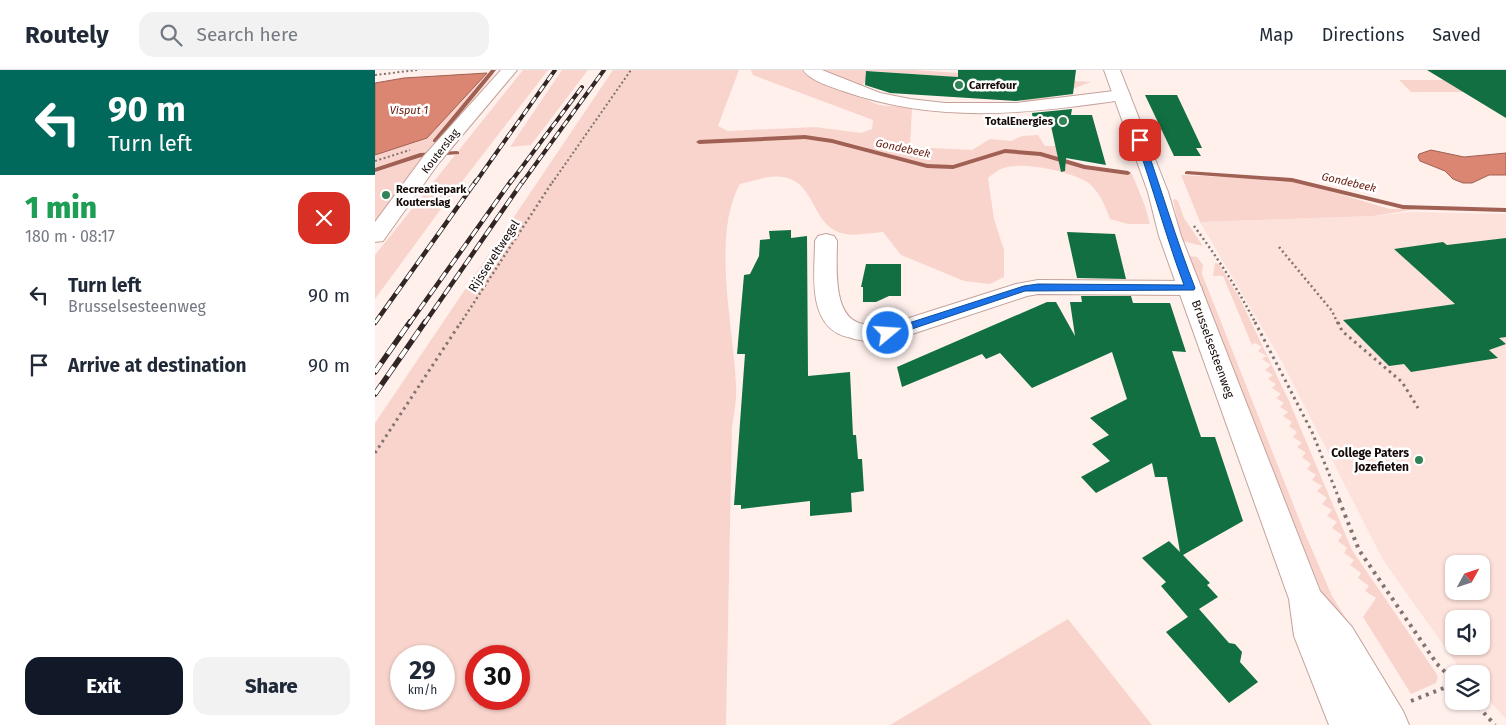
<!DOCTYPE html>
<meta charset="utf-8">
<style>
:root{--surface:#fff;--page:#f2f2f3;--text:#1f2937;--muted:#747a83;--line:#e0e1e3;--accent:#111827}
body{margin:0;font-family:"Fira Sans",sans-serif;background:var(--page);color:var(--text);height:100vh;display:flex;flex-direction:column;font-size:19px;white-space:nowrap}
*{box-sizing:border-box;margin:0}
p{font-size:16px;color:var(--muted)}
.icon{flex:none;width:28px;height:28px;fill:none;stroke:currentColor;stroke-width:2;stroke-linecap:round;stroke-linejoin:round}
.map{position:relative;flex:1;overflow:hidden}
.panel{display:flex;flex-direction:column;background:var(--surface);width:375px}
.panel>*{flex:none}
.hud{background:#00695c;color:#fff;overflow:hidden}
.needle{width:32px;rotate:50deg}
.tools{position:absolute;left:1070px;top:485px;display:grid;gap:10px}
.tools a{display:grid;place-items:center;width:45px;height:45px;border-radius:10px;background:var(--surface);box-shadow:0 1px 4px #0004;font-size:25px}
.speed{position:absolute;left:15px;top:575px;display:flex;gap:10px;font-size:25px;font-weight:700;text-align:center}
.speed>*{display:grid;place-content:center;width:65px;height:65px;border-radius:50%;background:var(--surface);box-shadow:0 1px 4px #0004;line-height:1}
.speed small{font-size:12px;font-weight:400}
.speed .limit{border:8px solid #d22;background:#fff;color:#111}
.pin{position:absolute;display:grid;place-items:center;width:42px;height:42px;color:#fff;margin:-21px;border-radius:10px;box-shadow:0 2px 8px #0006}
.me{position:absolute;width:55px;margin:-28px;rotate:72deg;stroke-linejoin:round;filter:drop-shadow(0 0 4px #0008)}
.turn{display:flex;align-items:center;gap:18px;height:105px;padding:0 25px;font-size:22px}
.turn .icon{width:65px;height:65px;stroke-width:2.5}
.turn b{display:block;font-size:35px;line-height:42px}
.round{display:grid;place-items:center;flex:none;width:52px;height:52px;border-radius:15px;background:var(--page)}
.overview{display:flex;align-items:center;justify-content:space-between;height:85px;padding:0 25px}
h1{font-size:30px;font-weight:800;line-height:38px;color:#1e9e55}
.button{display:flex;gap:10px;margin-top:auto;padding:10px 25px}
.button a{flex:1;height:58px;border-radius:15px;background:var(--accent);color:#fff;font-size:20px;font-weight:800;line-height:58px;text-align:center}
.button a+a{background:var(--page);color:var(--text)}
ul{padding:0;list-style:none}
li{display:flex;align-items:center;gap:15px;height:70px;padding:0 25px}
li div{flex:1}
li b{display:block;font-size:19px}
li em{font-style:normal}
header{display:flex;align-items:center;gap:30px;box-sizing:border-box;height:70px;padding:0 25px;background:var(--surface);border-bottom:1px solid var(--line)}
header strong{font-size:24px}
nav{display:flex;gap:28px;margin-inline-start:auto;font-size:18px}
.search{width:350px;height:45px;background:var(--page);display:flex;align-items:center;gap:12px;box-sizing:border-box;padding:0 18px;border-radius:15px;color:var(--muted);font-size:19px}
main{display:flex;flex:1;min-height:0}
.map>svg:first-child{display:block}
</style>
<header>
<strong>Routely</strong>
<div class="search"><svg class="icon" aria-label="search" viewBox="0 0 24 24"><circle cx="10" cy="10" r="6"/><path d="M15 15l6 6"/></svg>Search here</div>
<nav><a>Map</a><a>Directions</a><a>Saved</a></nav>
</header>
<main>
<section class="panel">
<div class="hud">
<div class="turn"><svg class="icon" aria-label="left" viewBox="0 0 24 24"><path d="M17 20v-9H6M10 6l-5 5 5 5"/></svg><div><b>90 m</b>Turn left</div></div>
</div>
<div class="overview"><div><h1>1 min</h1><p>180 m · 08:17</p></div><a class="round" style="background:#d93025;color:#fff"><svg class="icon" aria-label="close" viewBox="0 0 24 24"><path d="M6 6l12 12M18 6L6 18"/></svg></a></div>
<ul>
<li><svg class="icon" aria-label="left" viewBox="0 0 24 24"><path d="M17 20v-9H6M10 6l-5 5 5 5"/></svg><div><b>Turn left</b><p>Brusselsesteenweg</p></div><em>90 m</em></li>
<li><svg class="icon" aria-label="arrive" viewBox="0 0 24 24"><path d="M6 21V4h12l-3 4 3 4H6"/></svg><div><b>Arrive at destination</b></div><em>90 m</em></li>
</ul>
<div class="button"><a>Exit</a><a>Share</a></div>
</section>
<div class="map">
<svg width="1131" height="655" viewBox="0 0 1131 655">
<rect width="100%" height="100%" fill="#fff0ec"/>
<path fill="#fde1db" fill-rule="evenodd" d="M1036,142L1131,144V649L1106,622V604H1089L1008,490L906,290L825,152L998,146ZM1079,494H1106V521H1079ZM1079,549H1106V576H1079Z"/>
<path fill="#f9d4cc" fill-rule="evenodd" d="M148,0H173L66,139L0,229V185Z
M187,0H213L156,75L135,77Z
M238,0H364L343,56L353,61L440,57L486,63L497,59L498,50L378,5L376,0H426L430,4L504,35L537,38L535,77L597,80L615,69L636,71L647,66L663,65L670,76H710L691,86L694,94L716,100L757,104L770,136L775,154H753L735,149C730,136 726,125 716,115C701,102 644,90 626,99C621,101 617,105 613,108L619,149L629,180V207L615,214L589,211L526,185L508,162C496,163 481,166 470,164C435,157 442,111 407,107C393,105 378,111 365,114C336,166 359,258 361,315C362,329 359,344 357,357L351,655H0V353ZM26,586H69V629H26ZM101,586H144V629H101Z
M446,0H539L716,12L655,35L647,33L650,12L497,1L487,16Z
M112,3H120L54,82L0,153V85L52,68Z
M1024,10H1081L1095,22H1036Z
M806,105L917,110L1015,139L1049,138L998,146L825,152Z
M800,129L803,131L809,148L828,176L807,171L798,130Z
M814,186L822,187L828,195L827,204L928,459L957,526L1020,628L948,526Z
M840,193L844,194L865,229L914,331L977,480L1059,600L1063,607L1061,613L1036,624L988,547L1001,528L990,521L994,516L983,508L986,503L975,495L979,490L969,483L972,478L963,471L967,465L957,458L962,452L952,446L957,440L947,434L952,428L942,421L947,416L937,410L941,405L932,399L936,394L927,387L931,383L922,377L927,373L918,367L922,362L914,356L917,352L908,346L913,342L905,337L909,333L901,328L906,324L897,318L901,314L893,309L898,305L890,300L896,295L887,289L892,286L883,281L887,277L880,273L877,275L848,206H838Z
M693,549L777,655H515Z"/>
<path fill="#db8573" stroke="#a06053" d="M112,3L52,68L0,85V13L29,8Z
M1056,80L1089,87L1131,83V105H1114L1097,113H1088L1078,109L1070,101L1045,91L1043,87L1044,84Z"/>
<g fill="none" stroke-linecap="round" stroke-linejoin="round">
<path fill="#a06053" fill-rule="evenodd" d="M116,0H121L62,72H58V70Z
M430,65L457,69L552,94L578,95L630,79L666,82L710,95L753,101L756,103L753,105L709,99L665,86L630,83L578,99L552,98L457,73L430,69L324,74L321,72L324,70Z
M82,81L84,82V84L46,87L0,102V98L45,83Z
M812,101L917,108L1028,135L1131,138V142L1028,139L917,112L810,104V102Z"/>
</g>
<path fill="#126f42" d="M583,0H701L698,24L641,31L515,23L490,15L491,1L583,7Z
M1052,0H1131V48Z
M770,25H802L827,78H821L826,86H799Z
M697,39L696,45H717L731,95L691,88L690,101L686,102L676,56H659L657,43Z
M416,160V168L432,166L433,306L475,302L478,365H481L483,389H487L489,421L476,423L477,442L435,446V431L366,439V435H359L370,284H362L369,205L375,204L384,186L385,170L395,169L394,161Z
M692,162L740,164L751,209L702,208Z
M1131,168V267L1124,268L1131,274L1114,280L1123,288L1036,302L1029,294L1014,296L968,250L1080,234L1019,179L1068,172L1072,175Z
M491,194H526V226H514L501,232H488V217H486Z
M706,226H756L758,233H795L811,282L797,281L826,367H840L868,451L808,485L835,513L832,515L843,527L824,539L854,573L860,574L867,582L865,592L883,612L854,633L791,562L823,540L813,547L786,516L791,512L767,488L794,471L805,482L792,407H780L777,393L721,423L706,407L735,391L717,374L734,365L715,348L752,329L737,282L657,318L625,283L611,289L607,284L527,317L522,297L672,232H681L700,266L695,232H707Z"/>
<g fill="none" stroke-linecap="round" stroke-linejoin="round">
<defs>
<path id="minor" d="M126,0H142L63,94L8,171L0,172V152L48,87Z
M428,0H447L505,23L535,29L570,33H641L747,20L753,21L755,25L753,29L747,30C651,44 562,54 468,21C456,17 436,11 428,0Z
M451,164L459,166L462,171C462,194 457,244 484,253C493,256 503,255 512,255L641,214L663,210L815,211L823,213L827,218L823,223L815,225L663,224L652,226L522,269C508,273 493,272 479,269C475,267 469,267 464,264C432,248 440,200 440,171L443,166Z"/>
<path id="major" d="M729,0H745L793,122L806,166L945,521L977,557L1028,641L1034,655H954L919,566L914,529L784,166L773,122Z"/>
</defs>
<use href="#minor" stroke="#c4a29a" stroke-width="2"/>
<use href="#major" stroke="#c4a29a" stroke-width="2"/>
<path stroke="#807370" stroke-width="2" stroke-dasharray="2 2.5" stroke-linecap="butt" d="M0,5L42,0
M0,91L35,80
M177,113L256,0"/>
<path stroke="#807370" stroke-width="2.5" stroke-dasharray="2 3" stroke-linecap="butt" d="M819,156C842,187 863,219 881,254
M904,177L957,241L963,254
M85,254L178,111"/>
<path stroke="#807370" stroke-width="3" stroke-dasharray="2.5 4" stroke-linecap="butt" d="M880,252L937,362L965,431
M963,252L967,261L1027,312L1043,338
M0,383L86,252"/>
<path stroke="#807370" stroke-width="4" stroke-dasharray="3 5" stroke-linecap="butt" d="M964,430L984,480L1062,594L1079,611
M1036,631L1079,614
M1098,631L1120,655"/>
<use href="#minor" fill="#fff" fill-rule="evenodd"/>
<use href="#major" fill="#fff" fill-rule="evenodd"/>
<defs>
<path id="rail-far2" d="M100,113L180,0
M135,113L207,17
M147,113L229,0"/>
<path id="rail-far1" d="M0,253L101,111
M34,254L136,111
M49,254L148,111"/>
<path id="rail" d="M0,302L35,252
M0,324L50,252"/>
</defs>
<use href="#rail-far2" stroke="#312623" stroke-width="4"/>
<use href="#rail-far1" stroke="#312623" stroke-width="4.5"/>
<use href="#rail" stroke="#312623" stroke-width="5.5"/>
<use href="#rail-far2" stroke="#fff" stroke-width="2.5" stroke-dasharray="7" stroke-linecap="butt"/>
<use href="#rail-far1" stroke="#fff" stroke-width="3" stroke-dasharray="9" stroke-linecap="butt"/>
<use href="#rail" stroke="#fff" stroke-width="4" stroke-dasharray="11" stroke-linecap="butt"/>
</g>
<path fill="#1a73e8" stroke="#114b97" d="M762,68L769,70C786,119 801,169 820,218L819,220L650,221L516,266H509L507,263L509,261L649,216L663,214L809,215C791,167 778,118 761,70Z"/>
<g fill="#308355" stroke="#fff" stroke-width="2">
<circle cx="584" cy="15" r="5"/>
<circle cx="688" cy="51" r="5"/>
<circle cx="11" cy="125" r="5"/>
<circle cx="1044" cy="390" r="5"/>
</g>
<g text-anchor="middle" stroke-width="5" stroke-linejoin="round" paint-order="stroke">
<g font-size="11" font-weight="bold" fill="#150a08" stroke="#fff" text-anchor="start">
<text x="594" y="19">Carrefour</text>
<text x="678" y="55" text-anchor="end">TotalEnergies</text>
<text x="21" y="123">Recreatiepark<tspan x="21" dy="13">Kouterslag</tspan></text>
</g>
<g font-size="11" font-style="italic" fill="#66190b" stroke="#fff">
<text x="34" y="44">Visput 1</text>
<text transform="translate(528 78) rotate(12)" y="4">Gondebeek</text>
<text transform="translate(974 112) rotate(13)" y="4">Gondebeek</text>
</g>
<g font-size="11" fill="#150a08" stroke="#fff">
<text transform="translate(65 81) rotate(-52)" y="4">Kouterslag</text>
</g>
<g font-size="12" fill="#150a08" stroke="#fff">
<text transform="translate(119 186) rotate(-57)" y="4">Rijsseveltwegel</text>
<text transform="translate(838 279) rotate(70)" y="4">Brusselsesteenweg</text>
</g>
<g font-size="12" font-weight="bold" fill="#150a08" stroke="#fff" text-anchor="end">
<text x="1034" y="387">College Paters<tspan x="1034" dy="14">Jozefieten</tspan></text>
</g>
</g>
</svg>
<div class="tools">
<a><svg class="needle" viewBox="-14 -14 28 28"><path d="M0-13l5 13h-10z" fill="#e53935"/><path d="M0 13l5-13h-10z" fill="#747a83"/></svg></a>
<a><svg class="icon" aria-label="sound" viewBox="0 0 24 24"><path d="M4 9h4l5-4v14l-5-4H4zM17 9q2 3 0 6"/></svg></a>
<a><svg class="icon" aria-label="layers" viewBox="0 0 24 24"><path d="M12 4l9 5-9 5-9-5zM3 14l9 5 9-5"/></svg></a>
</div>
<div class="speed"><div>29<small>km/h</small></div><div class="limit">30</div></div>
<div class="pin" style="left:765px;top:70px;background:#d93025"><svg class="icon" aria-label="arrive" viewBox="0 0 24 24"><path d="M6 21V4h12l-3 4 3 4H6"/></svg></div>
<svg class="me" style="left:513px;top:263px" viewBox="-20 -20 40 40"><circle r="17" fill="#1a73e8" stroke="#fff" stroke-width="3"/><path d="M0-11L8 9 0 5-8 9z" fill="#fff"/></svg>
</div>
</main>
